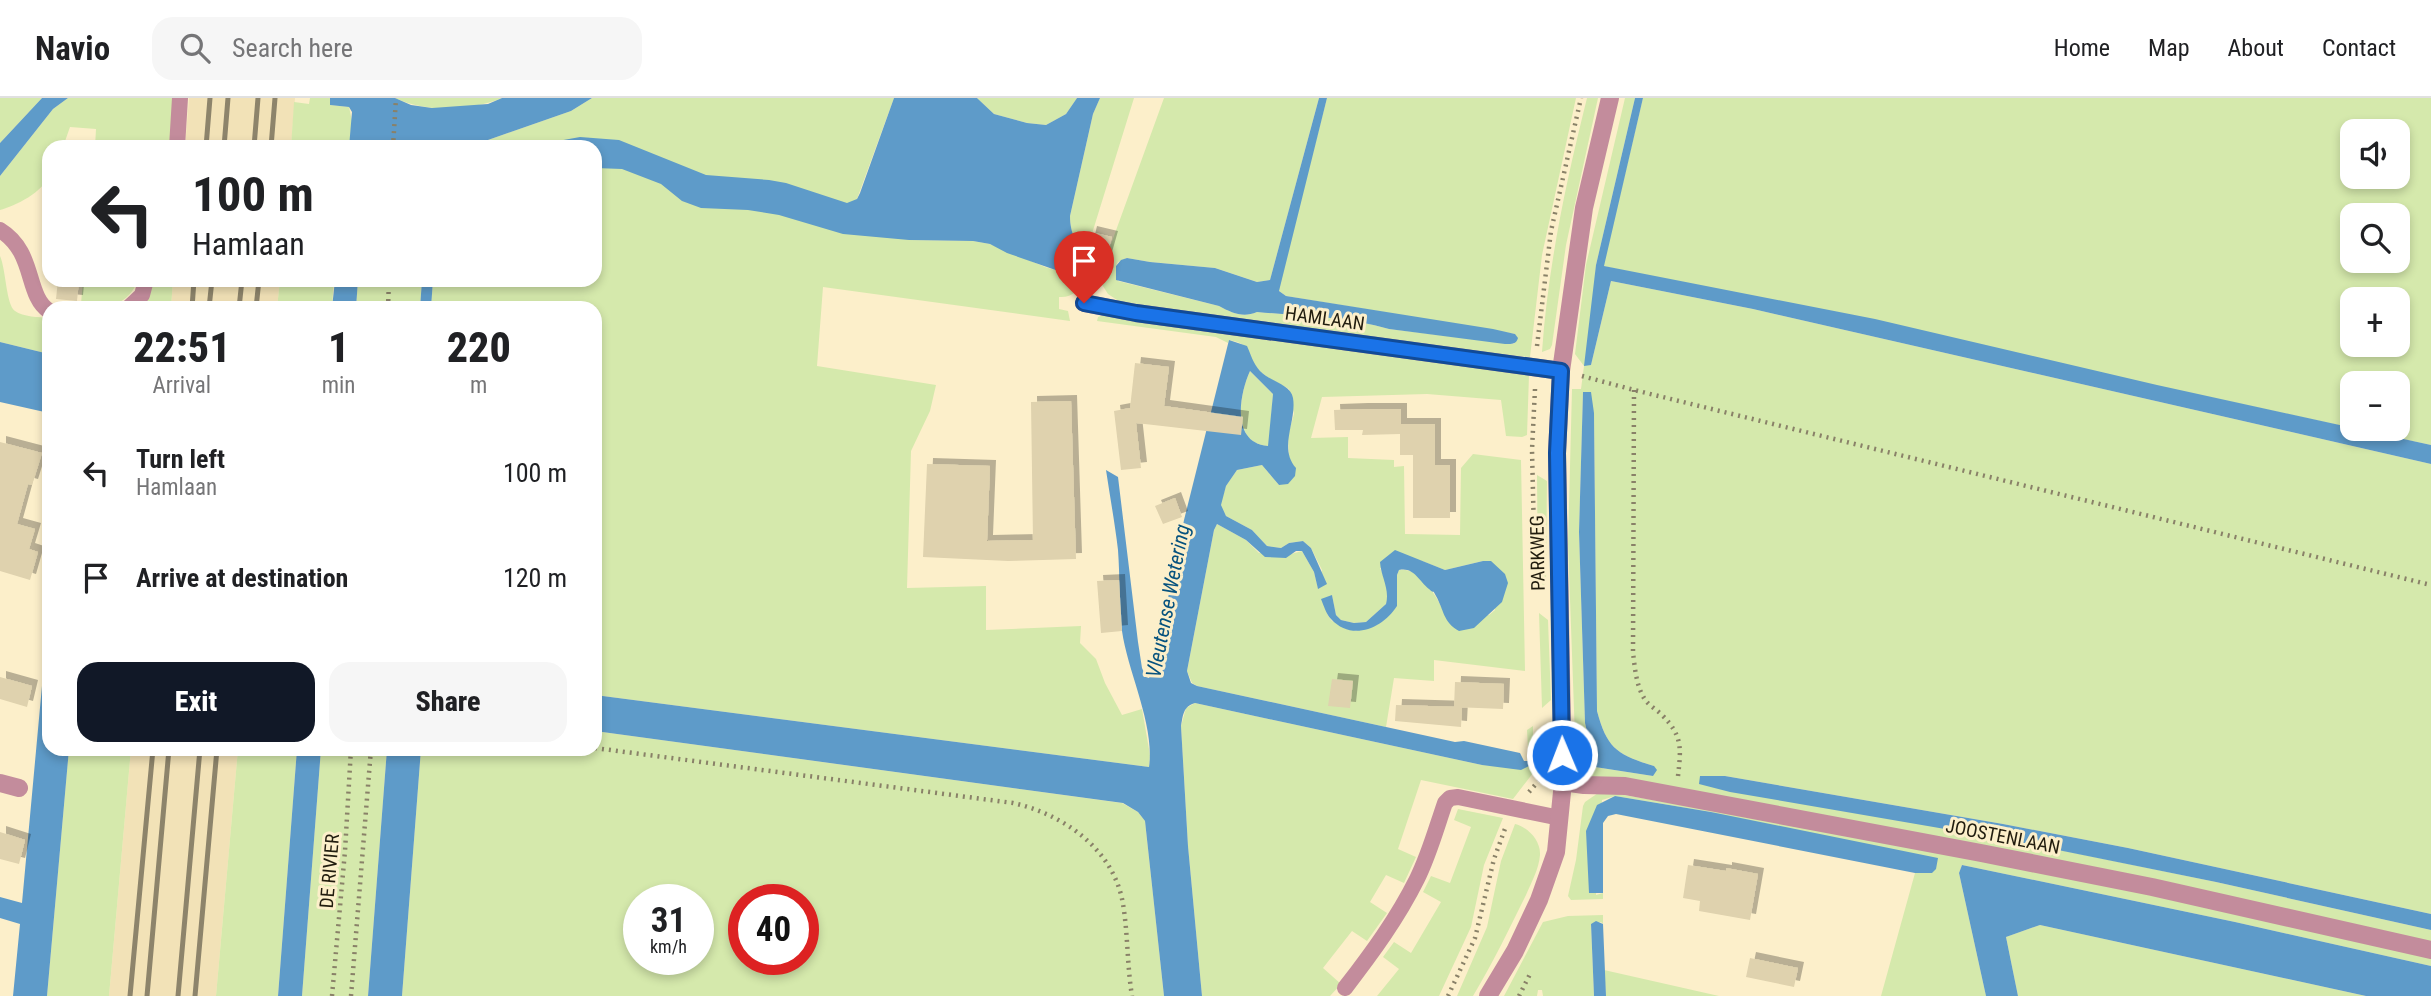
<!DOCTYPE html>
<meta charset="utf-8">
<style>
:root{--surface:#fff;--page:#f6f6f6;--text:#202124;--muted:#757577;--line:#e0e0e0;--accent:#111827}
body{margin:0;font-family:"Roboto Condensed",sans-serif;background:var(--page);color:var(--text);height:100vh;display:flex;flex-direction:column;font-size:26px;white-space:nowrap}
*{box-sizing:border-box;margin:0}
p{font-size:23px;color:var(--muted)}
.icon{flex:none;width:38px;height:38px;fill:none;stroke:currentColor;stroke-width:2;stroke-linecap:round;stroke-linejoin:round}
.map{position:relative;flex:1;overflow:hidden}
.sheet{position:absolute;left:42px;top:203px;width:560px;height:455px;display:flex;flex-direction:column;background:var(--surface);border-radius:21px;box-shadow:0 4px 10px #0003}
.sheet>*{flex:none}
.hud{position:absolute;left:42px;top:42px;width:560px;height:147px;border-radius:21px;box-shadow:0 4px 10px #0003;background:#fff;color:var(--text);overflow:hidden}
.fabs{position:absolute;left:2340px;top:21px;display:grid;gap:14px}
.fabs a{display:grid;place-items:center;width:70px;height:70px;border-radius:14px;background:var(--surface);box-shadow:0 4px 10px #0003;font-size:35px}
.speed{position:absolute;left:623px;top:786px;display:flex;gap:14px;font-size:35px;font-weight:700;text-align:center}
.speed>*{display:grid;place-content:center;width:91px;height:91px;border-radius:50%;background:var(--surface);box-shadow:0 4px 10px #0003;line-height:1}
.speed small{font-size:18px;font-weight:400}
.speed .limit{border:10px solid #d22;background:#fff;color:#111}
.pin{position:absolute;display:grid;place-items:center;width:60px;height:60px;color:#fff;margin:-72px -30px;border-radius:50% 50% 50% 0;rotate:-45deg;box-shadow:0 0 7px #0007}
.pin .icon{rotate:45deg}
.me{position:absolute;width:77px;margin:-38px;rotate:359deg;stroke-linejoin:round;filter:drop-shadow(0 0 5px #0008)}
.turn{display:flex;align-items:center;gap:24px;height:147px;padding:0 35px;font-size:32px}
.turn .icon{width:91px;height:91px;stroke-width:2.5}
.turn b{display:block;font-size:49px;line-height:60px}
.eta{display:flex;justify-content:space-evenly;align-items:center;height:119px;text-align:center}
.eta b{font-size:42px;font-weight:800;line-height:49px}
.button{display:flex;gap:14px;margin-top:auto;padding:14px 35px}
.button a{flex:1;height:80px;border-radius:21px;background:var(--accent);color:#fff;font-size:28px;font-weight:800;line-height:80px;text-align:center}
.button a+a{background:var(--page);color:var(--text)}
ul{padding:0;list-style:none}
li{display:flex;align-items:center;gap:21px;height:105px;padding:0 35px}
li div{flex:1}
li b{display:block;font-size:26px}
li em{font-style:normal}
header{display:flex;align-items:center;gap:42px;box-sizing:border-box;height:98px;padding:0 35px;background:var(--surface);border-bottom:2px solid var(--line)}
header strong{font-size:33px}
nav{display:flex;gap:38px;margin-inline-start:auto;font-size:24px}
.search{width:490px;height:63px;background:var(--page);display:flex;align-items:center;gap:18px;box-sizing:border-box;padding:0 24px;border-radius:21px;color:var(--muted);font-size:26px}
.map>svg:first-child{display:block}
</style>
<header>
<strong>Navio</strong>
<div class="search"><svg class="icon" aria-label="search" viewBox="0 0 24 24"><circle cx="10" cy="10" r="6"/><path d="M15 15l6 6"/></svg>Search here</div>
<nav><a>Home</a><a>Map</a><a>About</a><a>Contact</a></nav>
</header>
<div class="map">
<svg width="2431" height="898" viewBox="0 0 2431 898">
<defs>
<filter id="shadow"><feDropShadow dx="6" dy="-6" stdDeviation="0" flood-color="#0004"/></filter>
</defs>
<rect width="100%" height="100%" fill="#fcefca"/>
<path fill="#f2e2b7" d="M189,0H295L291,49H185Z
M173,182H280L277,210H171Z
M131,651H238L216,898H109Z"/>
<path fill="#d5e9ac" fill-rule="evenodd" d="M0,0H42L0,45Z
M68,0H174L170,49H95L96,31L70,29L63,49H49C49,57 51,69 49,77C44,94 15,108 0,112V78L53,11Z
M310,0H330V7L349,9L352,23L349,49H291L294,4L309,6Z
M395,0H502C470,13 427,15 395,0Z
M592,0H894L857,101L909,142L973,143L990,146L1045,169L1085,181C1080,192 1072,200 1059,199V211L1068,213L1070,223L823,189L817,268L936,287L930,313L911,353L907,490L986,488V532L1081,528L1080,545L1096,561L1105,585L1122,617L1142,611L1150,657L1149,669L595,597V210H431L433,182H595V49H468L571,13Z
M977,0H1077L1066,16L1046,27L1027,25L994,16Z
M1100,0H1134L1086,155C1074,148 1070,131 1070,118L1093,16Z
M1164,0H1319L1270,182L1257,184L1215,170L1150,164L1127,160L1118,164L1116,168L1118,183L1219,208C1232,215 1243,220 1257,214C1301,218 1347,219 1389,231L1514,246L1515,236L1286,198L1279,193L1278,189L1327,0H1576L1542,157L1530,259L1462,254L1120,204L1108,196L1101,185L1102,159L1106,160Z
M1587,0H1598L1566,147L1552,247L1550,251L1542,254C1548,168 1566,84 1587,0Z
M1625,0H1635L1596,167L1591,267L1611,183L1753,211L2431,366V816L2128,750L2003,726L1725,678H1701L2216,784L2431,832V845L1591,679L1586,678L1579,670L1575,639L1568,446L1572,291H1581L1584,268L1575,256L1586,167ZM1583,294L1594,315L1597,613C1607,651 1618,657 1654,668L1653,678L1595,669L1593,666H1590L1593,660L1585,625L1579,434Z
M1643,0H2431V347L2356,331H2398V285H2352V330L1603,168ZM2352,33H2398V79H2352ZM2352,117H2398V163H2352ZM2352,201H2398V247H2352Z
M0,158C6,171 6,207 15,213C23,219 39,219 49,220V256L0,244Z
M83,182H138C125,217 88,211 58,209L57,205L81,206Z
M152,182H173L171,210H135Z
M280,182H334L332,210H277Z
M358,182H422L420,210H356Z
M1103,217L1529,277L1527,337L1522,339L1506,338L1501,302L1427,296L1322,299L1311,340L1348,339V360L1394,362V369L1404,368L1405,436L1460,437L1461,370L1473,356L1521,362L1525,573L1434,562V583L1394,580L1386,629L1197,588L1192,585L1187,573L1214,432L1217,426L1246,442L1259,455L1291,456L1302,453L1314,474L1318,490L1322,472L1311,450L1303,443L1289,445L1281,450L1267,448L1252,432L1226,418L1220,407L1226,388L1237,372L1262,367L1279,387L1289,363L1288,337L1294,316L1289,291C1279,285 1267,281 1259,272C1245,257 1255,247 1229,242L1228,245L1216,239L1097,223L1098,219ZM1422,463L1445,472L1483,463L1495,512L1489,517L1442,510C1434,494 1419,469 1399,472L1397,477V508L1356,533L1332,523L1327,516L1332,497L1336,517L1341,522L1354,525L1366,524L1386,506C1390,494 1385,481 1380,470Z
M1250,273L1273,296L1269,348C1231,346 1239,297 1250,273Z
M1537,377L1547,383L1546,485L1538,493Z
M1539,515L1548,522L1551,602L1542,610Z
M1195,605L1482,667L1524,669L1529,668L1527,632L1533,628V675L1513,701L1421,682L1398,751L1416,759L1404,785L1386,777L1370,804L1387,815L1367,843L1352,833L1323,870L1341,886L1330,898H1202L1188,748L1181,628L1186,610Z
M595,633L1122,705L1138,714L1145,723L1164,898H402L421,651H595ZM639,802H698V861H639ZM744,802H803V861H744Z
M69,651H131L109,898H47Z
M238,651H297L278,898H216Z
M321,651H387L368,898H302Z
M1601,693L1941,752L2431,856V868L2235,824L1962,767L1959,775L1986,898H1881L1915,775H1932L1711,714L1615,698L1602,702L1596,797L1603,795V801L1571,802L1568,798L1576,762L1583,708L1585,704Z
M1458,711L1503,720L1484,767L1471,829L1439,898H1377L1399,871L1383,859L1394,844L1411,855L1441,804L1423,794L1431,778L1450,785L1471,729L1454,722Z
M1515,726C1528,729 1541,743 1540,757C1539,771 1531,785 1526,797C1509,831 1493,865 1473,898H1457L1487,829L1501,763Z
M1603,817V826L1601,824L1591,826L1594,898H1543L1542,892H1538L1537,898H1504L1543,824L1568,818Z
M2040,827L2366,898H2018L2006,839Z
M1604,872L1719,898H1606Z"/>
<path fill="#5e9bc9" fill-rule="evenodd" d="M42,0H68L53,11L0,78V45Z
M330,0H395L411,7L432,10L488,6L502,0H592L571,13L468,49H409L399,44H380L370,49H349L352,14L349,9L330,7Z
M894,0H977L994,16L1027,25L1046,27L1066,16L1077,0H1100L1093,16L1070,118C1070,144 1085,146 1073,176L1070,177L1007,155L990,146L973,143L909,142L843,136L779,117L748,112L701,110L682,103L661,86L622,71L595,70V49H539L558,43L580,39L619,42L706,77L769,82L786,85L847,105L857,101L860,95Z
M1319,0H1327L1279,193L1286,198L1493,231L1515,236L1518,240C1516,247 1511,246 1505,246L1389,231C1347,219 1301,218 1257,214C1243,220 1232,215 1219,208L1116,182V168L1121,162L1127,160L1150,164L1215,170L1257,184L1270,182Z
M1635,0H1643L1604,168L1875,221L2157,287L2431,347V366L1753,211L1611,183L1591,267L1584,268L1596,167Z
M335,182H358L356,210H332Z
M422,182H433L431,210H420Z
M1229,242L1247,248C1251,257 1253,265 1260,273C1269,283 1291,286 1293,300C1297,323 1278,350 1296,370L1295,378L1288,386L1279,387L1262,367L1237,372L1226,388L1221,407L1226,418L1252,432L1267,448L1281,450L1289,445L1303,443L1311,450L1327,486L1318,491L1314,474L1302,453H1296L1286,460L1265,459L1246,442L1217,426L1214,432L1187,573L1191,585L1197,588L1455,644L1464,643L1520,655L1524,663H1528L1529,668L1521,672L1482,667L1195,605C1183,608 1183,618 1181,628L1188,748L1202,898H1164L1145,723L1138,714L1123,705L595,633V597L1149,669C1155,627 1128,575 1122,533C1119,506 1120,479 1118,452C1115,426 1110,399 1106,372L1118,379L1138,544L1142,570L1146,579L1149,580L1154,568L1184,422ZM1250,273L1273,296L1268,348C1231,345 1239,297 1250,273Z
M0,244L49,256V315L0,304Z
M1583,294H1591L1594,315L1597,613C1607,651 1618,657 1654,668L1657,672L1653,678L1595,669L1593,666H1589V660L1593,659L1585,625L1579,434Z
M1395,452L1445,472L1483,463H1491L1505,476L1508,485L1502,504L1474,530L1459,533C1443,524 1444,512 1436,498C1432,490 1435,497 1429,491C1418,482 1414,469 1399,472L1397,477V508C1383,530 1352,544 1331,521C1326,516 1324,508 1321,501L1332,497L1336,517L1341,522L1354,525L1366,524L1386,506C1390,491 1381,479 1380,464Z
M49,512V651H69L47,898H13L20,826L0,820V799L22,805Z
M297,651H321L302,898H278Z
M387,651H421L402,898H368Z
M1700,678H1725L2003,726L2128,750L2431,816V832L2216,784L2009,742L1730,694L1699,686Z
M1615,698L1711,714L1938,760L1936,771L1932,775H1915L1616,716L1608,718L1603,725V795H1589L1586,733L1597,707Z
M1962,767L2235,824L2431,868V898H2366L2040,827L2006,839L2018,898H1986L1959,775Z
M1596,823L1603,826L1606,898H1594L1591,826Z"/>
<path fill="#dfd2ae" filter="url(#shadow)" d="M1091,134L1112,139L1106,160L1086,155Z
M58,182H79L77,203L56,201Z
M1135,265L1169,269L1164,308L1243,319L1241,337L1136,325L1141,370L1121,372L1114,313L1130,310Z
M1071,303L1076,461L1008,463L923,459L927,366L990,368L987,443L1033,442L1031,304Z
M1362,311H1401V326H1435V367H1450V420H1413V357H1400V336L1362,337L1363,332H1335L1334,312Z
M0,344L42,355L32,387L28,386L17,426L35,431L29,451L38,454L30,482L0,473Z
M1175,400L1182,419L1163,426L1155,408Z
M1119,482L1122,533L1101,535L1097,483Z
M0,579L32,588L27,609L0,601Z
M1332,581L1353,583L1350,610L1328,608Z
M1455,584L1504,586L1503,611L1454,609Z
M1396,607L1462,609L1461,629L1395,623Z
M0,734L25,742L19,766L0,761Z
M1688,767L1726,773V770L1758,776L1750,822L1699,813L1700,803L1683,800Z
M1750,860L1798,870L1794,889L1746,879Z"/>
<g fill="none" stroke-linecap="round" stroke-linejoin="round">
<path stroke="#898168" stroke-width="4.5" stroke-dasharray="2 5" stroke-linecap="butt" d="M393,49L396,0
M388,210L389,182
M1537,248L1551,133L1581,0
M1582,278L1634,292L2431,487
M1535,291L1532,352L1535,479
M1634,292L1633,555C1635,570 1636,589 1646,603C1650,608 1657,612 1662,617C1683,638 1681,651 1678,678
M595,650L1013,705C1063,716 1114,751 1123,806C1128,836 1127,867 1132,898
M1529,694L1541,680
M332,898L345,753L351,651
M351,898L371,651
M1448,898L1475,840L1494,761L1506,728
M1519,898L1531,874"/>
<path stroke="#c38c9c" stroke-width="16" d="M177,49L180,0
M0,132C36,154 25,197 49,213
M128,210L142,197L146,182
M1345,890C1372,855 1397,821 1417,781C1429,757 1436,731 1445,705L1450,700L1458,699L1560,720"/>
<path stroke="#c38c9c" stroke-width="18" d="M1084,205L1136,215L1561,273
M1563,684L1584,687L1625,688L1981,755L2152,789L2431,852
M0,685L19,690"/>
<path stroke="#c38c9c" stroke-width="18" d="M1488,898L1515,853L1539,802L1556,754L1563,684L1557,355L1561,273L1584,110L1610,0"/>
<path stroke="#8d846b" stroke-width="5" d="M206,49L210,0
M224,49L228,0
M254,49L258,0
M271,49L275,0
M192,210L194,182
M209,210L212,182
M239,210L242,182
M256,210L259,182
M130,898L153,651
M147,898L169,651
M178,898L200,651
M195,898L217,651"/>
</g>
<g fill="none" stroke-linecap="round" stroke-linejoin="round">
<defs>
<path id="route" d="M1084,205L1136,215L1561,273L1557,355L1562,657"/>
</defs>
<use href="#route" stroke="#114b97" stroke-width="18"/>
<use href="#route" stroke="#1a73e8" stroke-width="12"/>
</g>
<g text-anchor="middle" stroke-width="6" stroke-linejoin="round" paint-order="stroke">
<g font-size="19" fill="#211c0e" stroke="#fcefca">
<text transform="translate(1325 220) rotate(8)" y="7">HAMLAAN</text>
<text transform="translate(1537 455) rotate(-91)" y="7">PARKWEG</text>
<text transform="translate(2003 738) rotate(11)" y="7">JOOSTENLAAN</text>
<text transform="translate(329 773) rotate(-85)" y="7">DE RIVIER</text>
</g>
<g font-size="21" font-style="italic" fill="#06527e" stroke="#fcefca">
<text transform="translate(1168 503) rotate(-79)" y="7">Vleutense Wetering</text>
</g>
</g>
</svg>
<div class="fabs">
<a><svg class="icon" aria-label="sound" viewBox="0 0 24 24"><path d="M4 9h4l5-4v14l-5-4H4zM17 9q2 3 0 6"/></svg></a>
<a><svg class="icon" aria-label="search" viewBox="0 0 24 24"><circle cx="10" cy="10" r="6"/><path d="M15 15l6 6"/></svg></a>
<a>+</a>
<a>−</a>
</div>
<div class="speed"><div>31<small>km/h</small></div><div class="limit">40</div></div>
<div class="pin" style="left:1084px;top:205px;background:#d93025"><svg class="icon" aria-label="arrive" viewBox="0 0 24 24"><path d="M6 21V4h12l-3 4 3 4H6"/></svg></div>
<svg class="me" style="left:1562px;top:657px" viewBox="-20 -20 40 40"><circle r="17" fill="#1a73e8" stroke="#fff" stroke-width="3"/><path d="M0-11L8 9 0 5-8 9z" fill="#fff"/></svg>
<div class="hud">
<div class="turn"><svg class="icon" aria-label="left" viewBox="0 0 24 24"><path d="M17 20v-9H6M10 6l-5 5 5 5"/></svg><div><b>100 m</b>Hamlaan</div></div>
</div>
<section class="sheet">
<div class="eta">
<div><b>22:51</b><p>Arrival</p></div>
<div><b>1</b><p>min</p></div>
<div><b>220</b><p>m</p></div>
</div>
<ul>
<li><svg class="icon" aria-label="left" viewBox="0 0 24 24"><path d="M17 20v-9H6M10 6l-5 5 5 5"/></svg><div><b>Turn left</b><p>Hamlaan</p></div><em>100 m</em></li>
<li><svg class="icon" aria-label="arrive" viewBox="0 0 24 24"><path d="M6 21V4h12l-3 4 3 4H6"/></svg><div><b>Arrive at destination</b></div><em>120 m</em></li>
</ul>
<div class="button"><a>Exit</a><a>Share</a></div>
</section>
</div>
